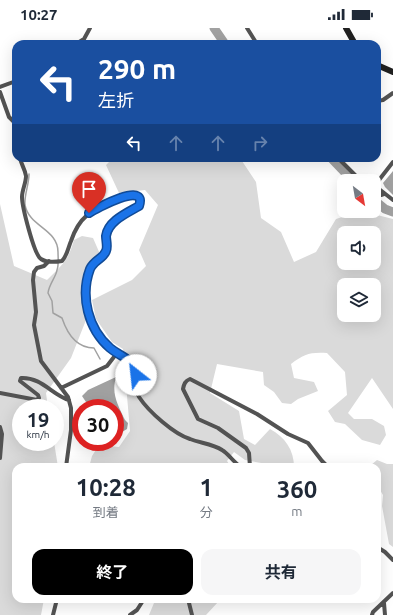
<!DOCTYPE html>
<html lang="ja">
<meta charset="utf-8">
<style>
:root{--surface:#fff;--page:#f6f6f7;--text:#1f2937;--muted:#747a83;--accent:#000}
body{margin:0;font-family:Ubuntu,"Noto Sans JP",sans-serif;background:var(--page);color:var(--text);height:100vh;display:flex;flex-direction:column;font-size:15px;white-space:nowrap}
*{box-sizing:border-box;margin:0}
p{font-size:13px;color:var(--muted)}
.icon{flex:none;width:22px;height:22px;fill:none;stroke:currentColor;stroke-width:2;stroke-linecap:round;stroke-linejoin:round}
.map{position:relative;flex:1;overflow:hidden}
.details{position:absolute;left:12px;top:435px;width:369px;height:140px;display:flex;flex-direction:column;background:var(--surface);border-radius:12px;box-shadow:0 4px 16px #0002}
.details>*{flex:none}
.guide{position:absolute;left:12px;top:12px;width:369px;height:122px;border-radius:12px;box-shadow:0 4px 16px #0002;background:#1a4fa0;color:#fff;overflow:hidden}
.needle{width:26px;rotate:149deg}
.fabs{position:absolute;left:337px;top:146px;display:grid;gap:8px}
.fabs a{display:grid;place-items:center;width:44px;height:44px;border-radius:8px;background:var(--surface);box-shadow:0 4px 16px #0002;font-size:20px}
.speed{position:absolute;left:12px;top:371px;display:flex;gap:8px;font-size:20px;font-weight:700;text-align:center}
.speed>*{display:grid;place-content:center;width:52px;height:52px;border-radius:50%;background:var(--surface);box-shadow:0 4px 16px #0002;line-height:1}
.speed small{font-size:10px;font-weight:400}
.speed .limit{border:6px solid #d22;background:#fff;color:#111}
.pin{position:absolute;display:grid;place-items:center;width:34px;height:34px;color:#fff;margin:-41px -17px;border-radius:50% 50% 50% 0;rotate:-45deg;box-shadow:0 0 4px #0007}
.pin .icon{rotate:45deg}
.me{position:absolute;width:44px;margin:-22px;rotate:331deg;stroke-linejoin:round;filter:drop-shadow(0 0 3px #0008)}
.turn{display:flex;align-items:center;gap:14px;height:84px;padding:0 20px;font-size:18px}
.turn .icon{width:52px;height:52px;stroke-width:2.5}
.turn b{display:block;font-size:28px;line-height:34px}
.lanes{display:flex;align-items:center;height:38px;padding:0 20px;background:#0003;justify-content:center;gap:20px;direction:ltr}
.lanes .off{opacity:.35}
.eta{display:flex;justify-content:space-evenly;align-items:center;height:68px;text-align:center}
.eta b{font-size:24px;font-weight:700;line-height:28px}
.cta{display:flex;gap:8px;margin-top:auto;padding:8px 20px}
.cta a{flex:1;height:46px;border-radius:12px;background:var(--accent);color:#fff;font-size:16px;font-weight:700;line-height:46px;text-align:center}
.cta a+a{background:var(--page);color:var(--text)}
.status{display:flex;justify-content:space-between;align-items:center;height:28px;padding:0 20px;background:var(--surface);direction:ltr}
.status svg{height:11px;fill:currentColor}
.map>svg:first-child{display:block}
</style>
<div class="status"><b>10:27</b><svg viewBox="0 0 49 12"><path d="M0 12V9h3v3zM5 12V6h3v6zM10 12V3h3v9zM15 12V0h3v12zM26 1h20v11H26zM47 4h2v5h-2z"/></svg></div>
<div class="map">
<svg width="393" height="587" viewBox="0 0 393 587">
<rect width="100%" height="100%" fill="#fff"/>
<path fill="#dadada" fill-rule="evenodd" d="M113,130H240L256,154L261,190L281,204L294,234L316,224L336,191L361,183L393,191V381L372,350L348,385L354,391H372L384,398L386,407L380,417L362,412L345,396L335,394L328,383L347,367L345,344L327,325C310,324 304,326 291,336L294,350L314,354L318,363L298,371L291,376L282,375L274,364L264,357L263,344L217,336L210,365L239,383L244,411L255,417L270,401C285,409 294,422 294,439H269L267,436L245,432L234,424L227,433L231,439H89L92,428L99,417L119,419L130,403L123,321L112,314L96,291L92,272L132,252L146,238L139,222L158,177L145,162L119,165L106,137ZM344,205H374V235H344ZM344,257H374V287H344Z
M0,176L14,238L47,252C63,236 68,233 74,212L82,208L93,210L100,226L88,238L83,272L86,292L71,330L46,365L48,380H21V414H54L58,439H16V571H44L41,587H0Z
M377,432L387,436H393V519L389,516L382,478L383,467L377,457V439H370L371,437Z
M157,571H218L219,573L206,587H149L154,575Z"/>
<path fill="#a1a1a1" d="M393,143V167L385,159L383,155Z
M116,349C111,366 118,377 125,392L128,395L127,401L122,404L120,411L115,413V380H87L86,374L82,368L88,362Z"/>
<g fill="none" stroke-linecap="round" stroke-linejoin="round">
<path stroke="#a1a1a1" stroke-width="1.5" d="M29,146C29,157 24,167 25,177C29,199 58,201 58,224C58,229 59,237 57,242C56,249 49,256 48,265L52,273L53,285L62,290C67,305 76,320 94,320L100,331"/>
<path stroke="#a1a1a1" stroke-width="9" d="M214,0L225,16
M331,130L353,153
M374,172L385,181L393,184"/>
<path stroke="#535353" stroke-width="4" d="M247,0L257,16
M76,16L84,11L90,0
M0,59L16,53
M0,64L9,89L16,96
M377,73L383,72L393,65
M20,130C21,136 25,141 26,148C26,155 22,162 22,169C22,178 34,227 41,231C47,235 56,234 62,233C67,228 68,220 71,213C79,189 91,182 114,173C121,170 129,165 137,168L140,175L139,178C128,185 108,193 106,208C106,213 108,218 106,223C103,230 94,233 90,241C79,267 89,299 109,319C116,326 128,328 133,337C139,347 133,360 139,369C149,384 174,406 190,411C200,415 213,416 222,422C229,426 233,434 240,438H250
M338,130L361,153
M393,134L379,152L377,158L379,161L393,172
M374,163L381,167L384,166
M49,233L44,238L37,240L34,244L33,252L36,284L34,297L41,333L68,369L71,380V402L66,439
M61,360L107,338L117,325
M0,365L37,372L39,370L38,367L20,353L21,350C42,349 52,367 69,372
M0,399L2,406L0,430
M250,439L249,425L246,420L218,400L198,391L183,361C184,356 185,353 190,351L257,386L288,406L308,415L322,433L328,439
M377,519L385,524L393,532
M188,571L192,587
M384,575L385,587
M53,587L57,571
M130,587L137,582L144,571
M372,587L373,584L393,565"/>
<path stroke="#202020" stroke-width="6" d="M346,0L355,16
M377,37L393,44"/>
</g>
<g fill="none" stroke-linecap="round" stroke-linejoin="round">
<defs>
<path id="route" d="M89,185C95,181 148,152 139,178C127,185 108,193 106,208C106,213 108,219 106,223C103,231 94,232 90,241C80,268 88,301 110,320C122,330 132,329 136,347"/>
</defs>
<use href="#route" stroke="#114b97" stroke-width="10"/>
<use href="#route" stroke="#1a73e8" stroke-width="7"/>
</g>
</svg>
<div class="fabs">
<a><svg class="needle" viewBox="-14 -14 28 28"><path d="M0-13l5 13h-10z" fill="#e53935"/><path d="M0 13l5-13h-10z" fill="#747a83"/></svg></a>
<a><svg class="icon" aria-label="sound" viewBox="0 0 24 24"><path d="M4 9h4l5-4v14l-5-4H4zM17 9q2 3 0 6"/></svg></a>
<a><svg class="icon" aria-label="layers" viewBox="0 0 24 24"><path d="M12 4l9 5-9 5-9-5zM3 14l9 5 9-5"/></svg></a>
</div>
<div class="speed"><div>19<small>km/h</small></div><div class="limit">30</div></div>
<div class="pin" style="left:89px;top:185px;background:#d93025"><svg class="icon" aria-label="arrive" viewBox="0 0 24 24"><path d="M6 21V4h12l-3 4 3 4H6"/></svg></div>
<svg class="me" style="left:136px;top:347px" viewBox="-20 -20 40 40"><circle r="19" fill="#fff"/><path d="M0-13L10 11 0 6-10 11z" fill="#1a73e8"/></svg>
<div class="guide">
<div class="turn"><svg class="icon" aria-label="left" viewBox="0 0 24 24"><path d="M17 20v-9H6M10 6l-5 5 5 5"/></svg><div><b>290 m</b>左折</div></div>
<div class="lanes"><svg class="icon" aria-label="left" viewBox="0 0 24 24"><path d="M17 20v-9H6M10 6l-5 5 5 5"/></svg><svg class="icon off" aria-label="ahead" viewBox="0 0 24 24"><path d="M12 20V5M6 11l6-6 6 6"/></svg><svg class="icon off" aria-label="ahead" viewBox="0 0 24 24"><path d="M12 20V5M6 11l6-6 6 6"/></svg><svg class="icon off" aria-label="right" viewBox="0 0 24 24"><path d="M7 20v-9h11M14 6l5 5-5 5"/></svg></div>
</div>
<section class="details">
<div class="eta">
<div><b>10:28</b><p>到着</p></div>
<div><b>1</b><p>分</p></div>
<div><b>360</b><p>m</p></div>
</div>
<div class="cta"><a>終了</a><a>共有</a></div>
</section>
</div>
